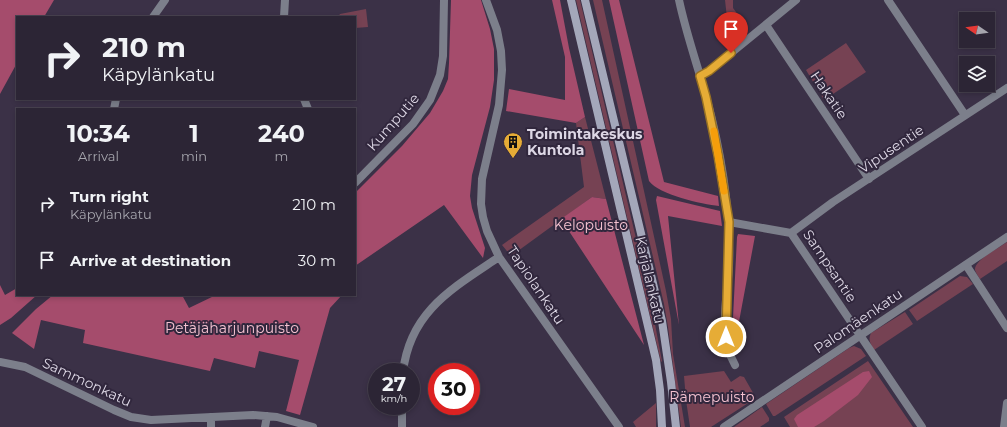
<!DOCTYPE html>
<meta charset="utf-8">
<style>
:root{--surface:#2c2535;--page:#383141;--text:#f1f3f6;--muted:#a6a5ad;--line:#484250}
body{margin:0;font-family:Montserrat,sans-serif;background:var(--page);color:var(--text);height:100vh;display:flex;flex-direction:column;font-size:15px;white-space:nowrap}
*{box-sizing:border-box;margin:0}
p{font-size:13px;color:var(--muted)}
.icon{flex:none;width:22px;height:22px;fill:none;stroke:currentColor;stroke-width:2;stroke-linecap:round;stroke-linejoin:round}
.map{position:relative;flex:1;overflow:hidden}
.side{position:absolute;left:16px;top:108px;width:340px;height:188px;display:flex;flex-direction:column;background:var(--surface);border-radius:0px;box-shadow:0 2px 6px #0003,0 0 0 1px var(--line)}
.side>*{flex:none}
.banner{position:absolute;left:16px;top:16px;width:340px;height:84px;border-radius:0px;box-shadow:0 2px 6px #0003,0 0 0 1px var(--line);background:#2c2535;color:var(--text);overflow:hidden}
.needle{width:26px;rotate:283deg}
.controls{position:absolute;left:959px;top:12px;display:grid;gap:8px}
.controls a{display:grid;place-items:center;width:36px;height:36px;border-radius:0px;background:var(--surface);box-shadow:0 2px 6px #0003,0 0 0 1px var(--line);font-size:20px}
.speed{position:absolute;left:368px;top:363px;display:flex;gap:8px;font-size:20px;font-weight:700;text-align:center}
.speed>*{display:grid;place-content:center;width:52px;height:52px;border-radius:50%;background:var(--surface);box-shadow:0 2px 6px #0003,0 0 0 1px var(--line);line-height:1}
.speed small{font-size:10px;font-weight:400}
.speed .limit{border:6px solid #d22;background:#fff;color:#111}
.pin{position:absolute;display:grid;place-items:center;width:34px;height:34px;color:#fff;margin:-41px -17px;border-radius:50% 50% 50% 0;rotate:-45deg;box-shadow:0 0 4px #0007}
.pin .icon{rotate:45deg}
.me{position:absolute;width:44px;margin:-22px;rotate:0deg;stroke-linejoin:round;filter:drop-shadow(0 0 3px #0008)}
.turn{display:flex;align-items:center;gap:14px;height:84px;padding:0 20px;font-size:18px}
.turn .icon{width:52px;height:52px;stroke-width:2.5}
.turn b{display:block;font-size:28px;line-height:34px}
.eta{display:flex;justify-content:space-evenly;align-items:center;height:68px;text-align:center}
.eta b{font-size:24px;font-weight:700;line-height:28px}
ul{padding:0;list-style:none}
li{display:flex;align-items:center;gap:12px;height:56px;padding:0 20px}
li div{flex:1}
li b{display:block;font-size:15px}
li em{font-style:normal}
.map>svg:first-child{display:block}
</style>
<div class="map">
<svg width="1007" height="427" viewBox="0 0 1007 427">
<rect width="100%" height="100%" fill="#3b3147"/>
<path fill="#764253" d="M576,0H580L650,298L662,361L661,362Z
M593,0H602L666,291L671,319L673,354L685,427H681L668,327L664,304Z
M725,0H733V8L748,28L739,34L727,18Z
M366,9L368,27L355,28V17H338L340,14Z
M846,43L866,72L824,100L806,70Z
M585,117L606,199L592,197L511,256L502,245L584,187L576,123Z
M1007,242V261L980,279C978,276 976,273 975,270C974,260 999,248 1007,242Z
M960,276L967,277L973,284L917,321L909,310Z
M905,312L913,324L874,350C870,343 868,340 871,333Z
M854,346L861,349L866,356L775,416H773L766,404L849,348Z
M868,361L913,427H790L784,417Z
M724,371L731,382L740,376L744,377L756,398L711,427H690L686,400L684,376Z
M656,403V427H636L633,422Z
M762,407L769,418V421L760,427H734Z"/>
<path fill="#a54c6c" d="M0,0H54L44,17H17V63L0,94Z
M451,0H481L490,29L494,49V80L490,107L472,175L470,196L472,208L485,248L483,258L444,205L355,266V193L402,146L430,113L443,91L448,79L449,63Z
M552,0H560L569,48L585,117L576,123L506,111L509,89L565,100V57Z
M609,0H619L664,182L718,196L719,206C702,204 659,195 649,181Z
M657,196L720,211L722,226L668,216L679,325L656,200Z
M592,197L606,199L644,345L561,219Z
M738,234L755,236L735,343L732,338L737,237Z
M0,285L5,295L17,288V295H37L11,318L0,325Z
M53,295H182L189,308L216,295H342L330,308L300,415L286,411L299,360L259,351L255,368L214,358L210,371L83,343L85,330L41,320L34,349L12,333L36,309Z
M869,371L872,377L858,395L824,421L814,427H798L794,419L797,415L863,372Z"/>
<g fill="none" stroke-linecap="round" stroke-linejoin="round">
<path stroke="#7c7f8b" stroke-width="8" d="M486,0L497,30L501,51L502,70L499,105L482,179L481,204L483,217L487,231L499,257L619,427
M679,0C686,33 697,64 706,96C721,151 731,210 729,267C727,299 718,336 735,365
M888,0L965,115
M153,17L165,0
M284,17L285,0
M766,25L869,179
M700,76L709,71L796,0
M304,99L308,109
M114,109L116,99
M355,183L413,124L430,100L440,75L443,56L444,0
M729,222L791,233L922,427
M791,233L833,202L1007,88
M966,265L1007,328
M0,362L25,367L114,410L131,417L151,420L253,415L277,417L313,427
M403,372C410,311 453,288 499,257
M211,417V427
M265,427L267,416
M402,427V406
M1004,427L1007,403"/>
<path stroke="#7c7f8b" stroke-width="8" d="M724,427L1007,237"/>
<path stroke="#a4a7ba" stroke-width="8" d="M571,0L656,360L660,390L662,427
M585,0L662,321L671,382L676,427"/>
</g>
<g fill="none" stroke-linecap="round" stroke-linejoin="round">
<defs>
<path id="route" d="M726,337L729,222L718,155L706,97L700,76L709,71L731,53"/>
</defs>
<use href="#route" stroke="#967023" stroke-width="10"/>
<use href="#route" stroke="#e6ac36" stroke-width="7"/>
<path stroke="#f59e0b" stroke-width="7" d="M714,131L724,191"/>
</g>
<defs>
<symbol id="building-pin" viewBox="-11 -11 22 30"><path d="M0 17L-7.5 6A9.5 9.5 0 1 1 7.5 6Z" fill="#e6ac36" stroke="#31273d"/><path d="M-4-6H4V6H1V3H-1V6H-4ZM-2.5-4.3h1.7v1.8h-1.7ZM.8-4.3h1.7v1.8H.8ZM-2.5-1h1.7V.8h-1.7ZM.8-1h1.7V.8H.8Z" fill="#111"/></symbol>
</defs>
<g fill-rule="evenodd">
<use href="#building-pin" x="502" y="131" width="22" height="30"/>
</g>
<g text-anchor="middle" stroke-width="4" stroke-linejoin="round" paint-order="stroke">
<g font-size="14" fill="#ddd7e5" stroke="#31273d">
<text transform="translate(829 95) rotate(56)" y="5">Hakatie</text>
<text transform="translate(393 122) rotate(-49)" y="5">Kumputie</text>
<text transform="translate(891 149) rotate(-34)" y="5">Vipusentie</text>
<text transform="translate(830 266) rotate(56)" y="5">Sampsantie</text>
<text transform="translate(650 280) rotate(77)" y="5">Karjalankatu</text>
<text transform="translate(536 285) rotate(56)" y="5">Tapiolankatu</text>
<text transform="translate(858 321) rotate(-34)" y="5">Palomäenkatu</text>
<text transform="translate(87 382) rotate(25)" y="5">Sammonkatu</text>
</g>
<g font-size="14" font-weight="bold" fill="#ddd7e5" stroke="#31273d" text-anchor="start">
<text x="527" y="139">Toimintakeskus<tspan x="527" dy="16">Kuntola</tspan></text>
</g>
<g font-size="14" fill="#f5c2d1" stroke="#31273d">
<text x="591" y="230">Kelopuisto</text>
<text x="232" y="333">Petäjäharjunpuisto</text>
<text x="712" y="402">Rämepuisto</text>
</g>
</g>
</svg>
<div class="controls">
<a><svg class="needle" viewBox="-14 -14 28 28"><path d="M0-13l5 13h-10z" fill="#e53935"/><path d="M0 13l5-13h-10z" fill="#a6a5ad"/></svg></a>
<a><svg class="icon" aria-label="layers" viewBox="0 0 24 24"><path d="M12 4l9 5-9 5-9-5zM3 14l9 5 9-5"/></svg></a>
</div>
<div class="speed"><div>27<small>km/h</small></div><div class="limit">30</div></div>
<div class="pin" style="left:731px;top:53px;background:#d93025"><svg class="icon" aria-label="arrive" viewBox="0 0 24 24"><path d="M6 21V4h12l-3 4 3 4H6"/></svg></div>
<svg class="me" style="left:726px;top:337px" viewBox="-20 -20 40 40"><circle r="17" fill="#e6ac36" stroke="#fff" stroke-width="3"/><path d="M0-11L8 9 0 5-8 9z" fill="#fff"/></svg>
<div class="banner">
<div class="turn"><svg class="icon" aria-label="right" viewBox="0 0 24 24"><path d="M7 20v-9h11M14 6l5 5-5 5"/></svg><div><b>210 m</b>Käpylänkatu</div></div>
</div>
<section class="side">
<div class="eta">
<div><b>10:34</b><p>Arrival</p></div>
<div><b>1</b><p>min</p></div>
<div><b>240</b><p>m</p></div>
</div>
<ul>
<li><svg class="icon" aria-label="right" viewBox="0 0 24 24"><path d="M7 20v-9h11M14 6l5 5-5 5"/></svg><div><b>Turn right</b><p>Käpylänkatu</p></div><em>210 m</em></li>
<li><svg class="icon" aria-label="arrive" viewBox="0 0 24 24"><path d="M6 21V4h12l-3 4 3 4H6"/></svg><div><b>Arrive at destination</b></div><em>30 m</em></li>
</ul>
</section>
</div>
